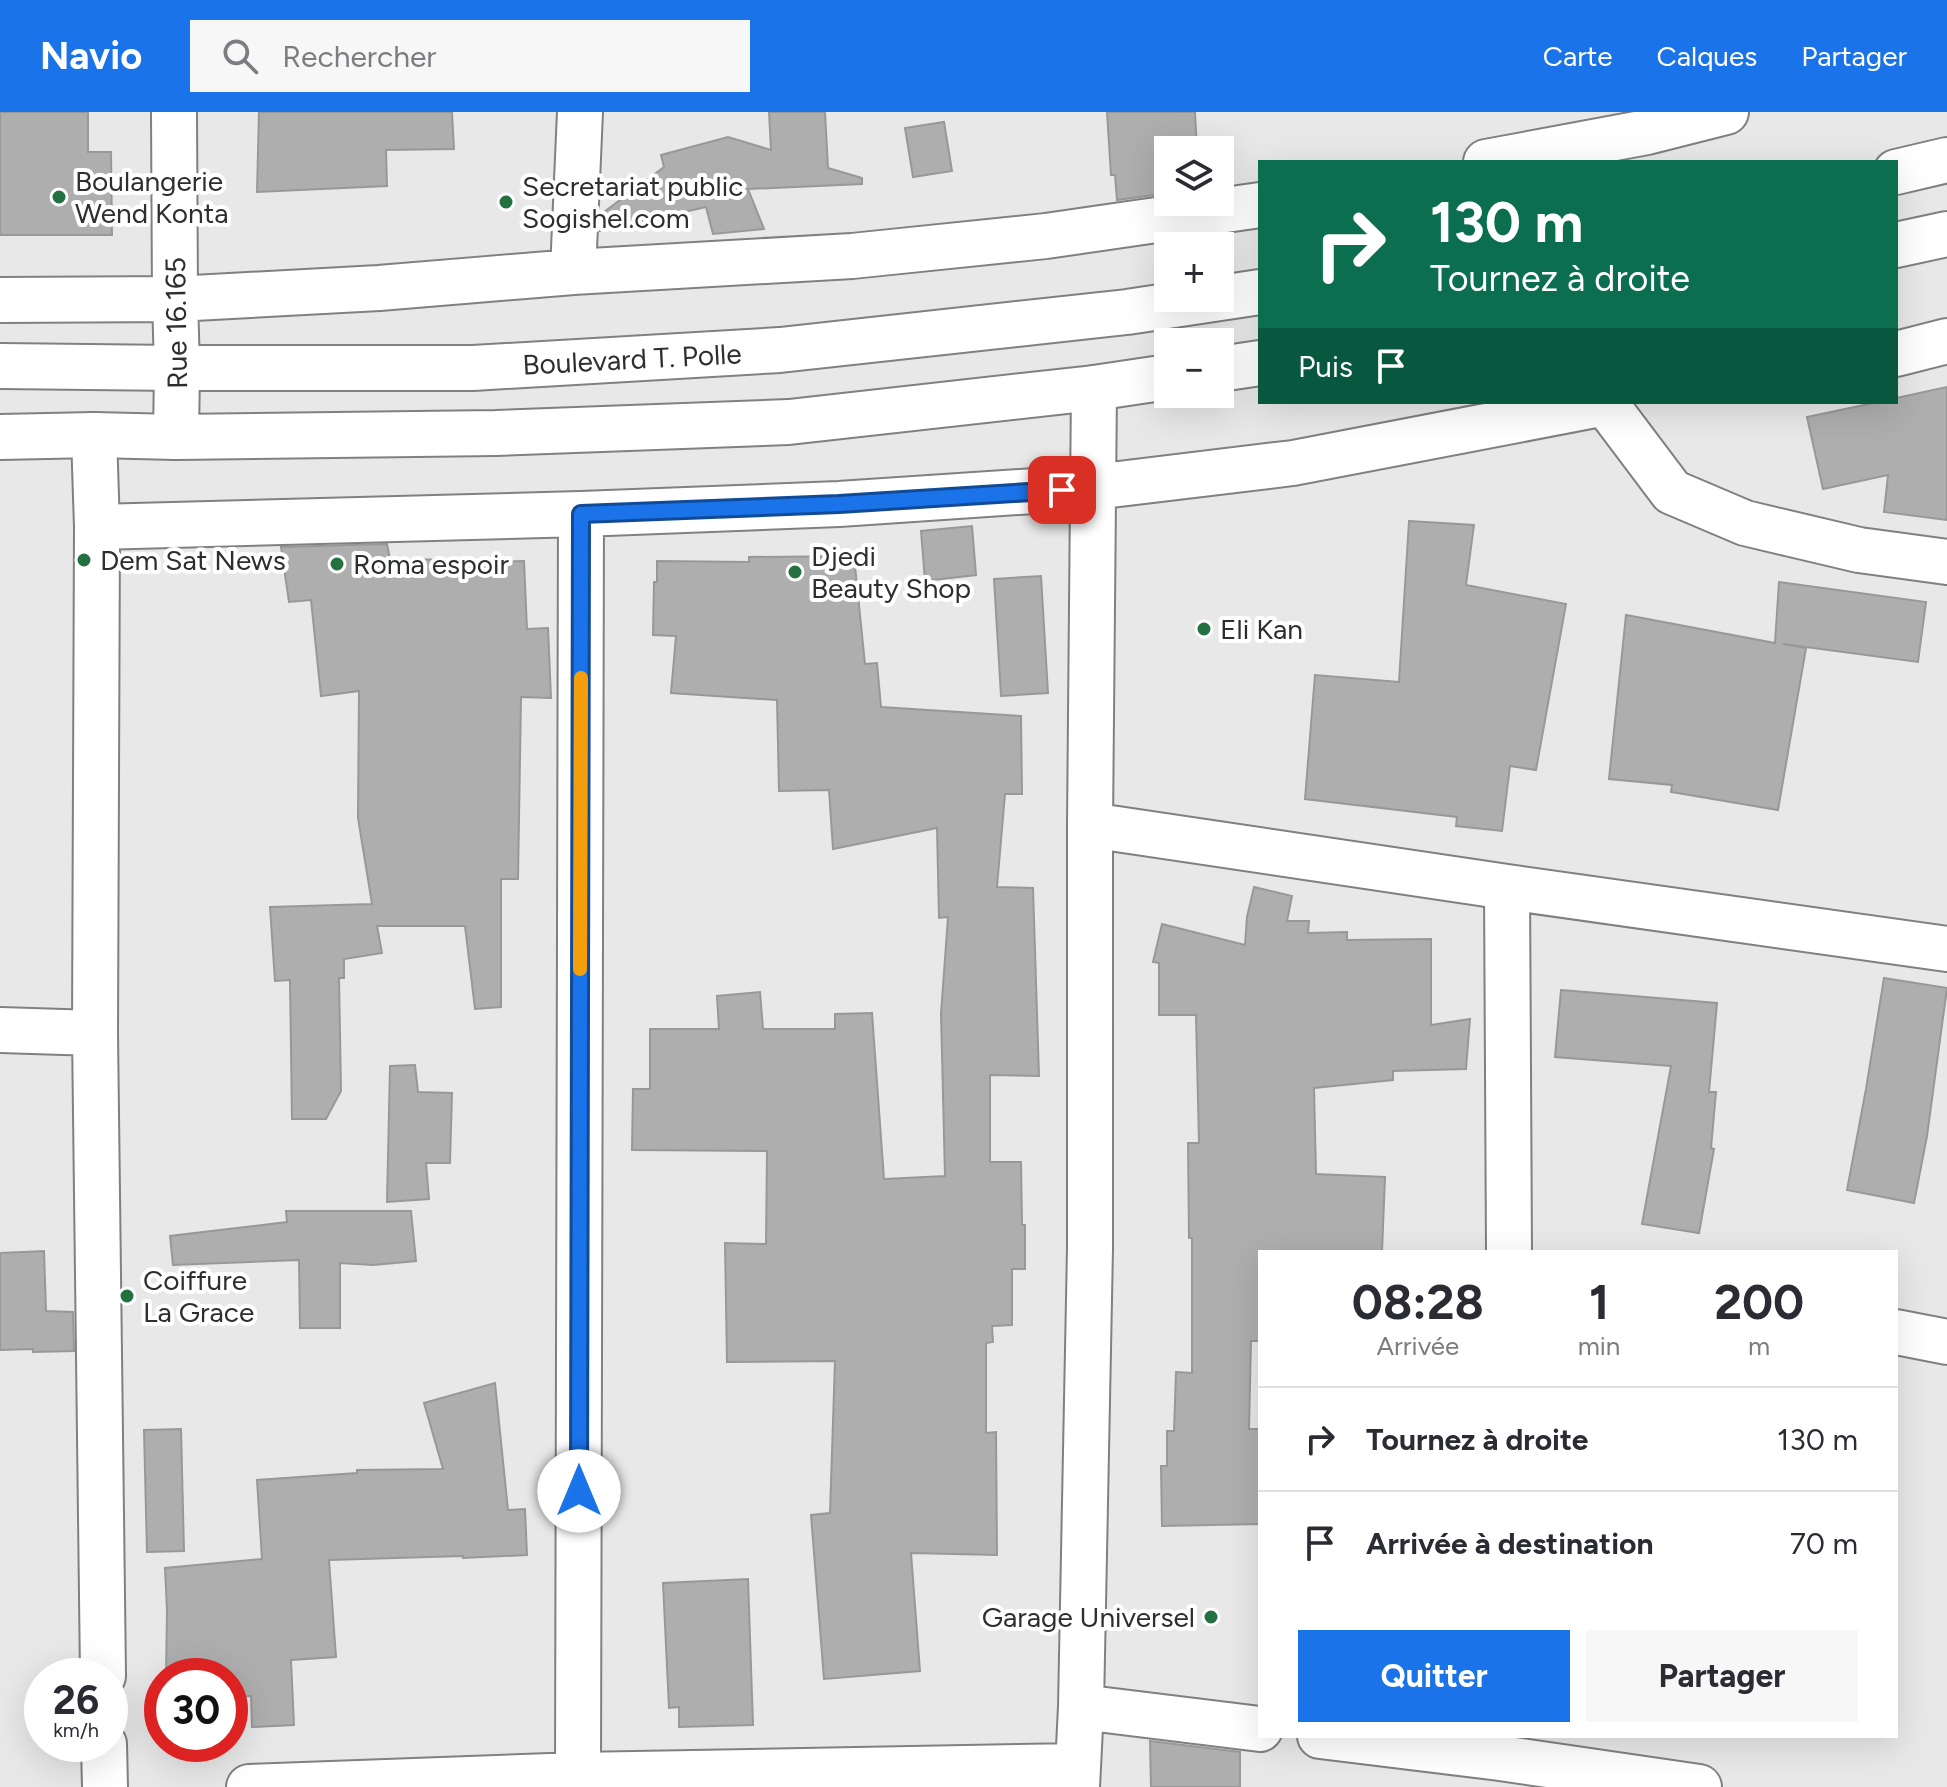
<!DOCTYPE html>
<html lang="fr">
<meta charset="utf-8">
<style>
:root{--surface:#fff;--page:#f7f7f7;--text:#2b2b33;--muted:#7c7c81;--line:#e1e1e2;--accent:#1a73e8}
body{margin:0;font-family:Figtree,sans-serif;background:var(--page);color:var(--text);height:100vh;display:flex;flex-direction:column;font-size:30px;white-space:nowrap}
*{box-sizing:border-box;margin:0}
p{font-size:26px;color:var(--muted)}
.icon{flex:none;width:44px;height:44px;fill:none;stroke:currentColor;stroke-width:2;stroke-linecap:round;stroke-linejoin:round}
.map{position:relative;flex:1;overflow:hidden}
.details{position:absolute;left:1258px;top:1138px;width:640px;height:488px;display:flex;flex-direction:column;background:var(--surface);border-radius:0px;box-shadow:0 8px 32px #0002}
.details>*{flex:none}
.top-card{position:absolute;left:1258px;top:48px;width:640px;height:244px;border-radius:0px;box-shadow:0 8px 32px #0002;background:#0b6e4f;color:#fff;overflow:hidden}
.tools{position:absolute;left:1154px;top:24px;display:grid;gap:16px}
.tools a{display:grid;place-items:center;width:80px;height:80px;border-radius:0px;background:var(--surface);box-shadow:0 8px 32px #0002;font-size:40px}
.speed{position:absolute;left:24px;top:1546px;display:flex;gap:16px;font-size:40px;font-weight:700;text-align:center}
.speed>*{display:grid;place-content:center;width:104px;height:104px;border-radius:50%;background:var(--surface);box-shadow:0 8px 32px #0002;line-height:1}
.speed small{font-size:20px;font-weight:400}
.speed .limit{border:12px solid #d22;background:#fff;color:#111}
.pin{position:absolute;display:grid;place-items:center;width:68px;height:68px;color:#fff;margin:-34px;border-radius:16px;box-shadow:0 4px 12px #0006}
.me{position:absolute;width:88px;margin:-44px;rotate:0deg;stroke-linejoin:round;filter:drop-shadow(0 0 6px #0008)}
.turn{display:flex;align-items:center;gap:28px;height:168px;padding:0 40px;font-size:36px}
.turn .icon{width:104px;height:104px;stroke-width:2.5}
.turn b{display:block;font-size:56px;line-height:68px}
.then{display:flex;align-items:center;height:76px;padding:0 40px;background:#0003;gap:16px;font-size:30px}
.eta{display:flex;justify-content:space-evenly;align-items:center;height:136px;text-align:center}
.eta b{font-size:48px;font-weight:700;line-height:56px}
.cta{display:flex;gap:16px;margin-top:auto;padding:16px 40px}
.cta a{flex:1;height:92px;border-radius:0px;background:var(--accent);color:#fff;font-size:32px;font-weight:700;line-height:92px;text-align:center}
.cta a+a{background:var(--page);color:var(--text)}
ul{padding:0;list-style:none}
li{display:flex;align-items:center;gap:24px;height:104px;padding:0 40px;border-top:2px solid var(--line)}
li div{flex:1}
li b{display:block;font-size:30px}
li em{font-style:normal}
header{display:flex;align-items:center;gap:48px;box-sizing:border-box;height:112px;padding:0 40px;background:var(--accent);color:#fff}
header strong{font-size:38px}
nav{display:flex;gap:44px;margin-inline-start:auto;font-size:28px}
.search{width:560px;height:72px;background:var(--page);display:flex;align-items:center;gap:20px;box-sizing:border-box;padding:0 28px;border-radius:0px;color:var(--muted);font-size:30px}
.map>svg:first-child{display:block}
</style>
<header>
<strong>Navio</strong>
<div class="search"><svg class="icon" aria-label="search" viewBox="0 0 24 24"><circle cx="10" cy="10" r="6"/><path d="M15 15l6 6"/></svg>Rechercher</div>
<nav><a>Carte</a><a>Calques</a><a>Partager</a></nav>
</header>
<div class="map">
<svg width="1947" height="1675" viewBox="0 0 1947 1675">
<rect width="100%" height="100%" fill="#e8e8e9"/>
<path fill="#afaeae" stroke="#999898" stroke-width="2" d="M0,0H88V40H111L112,123H0Z
M259,0H452L454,37L386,38L387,74L257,80Z
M769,0H825L828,56L862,66V72L748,77L764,117L713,122L706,95L600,119V103L664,55L661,43L728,25L771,38Z
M1107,0H1195L1197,38H1168V81L1117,88L1115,63H1111Z
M944,10L952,59L913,65L905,16Z
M1947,275V408L1884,400L1888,363L1823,377L1807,305L1878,290H1896V286Z
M1409,409L1474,413L1466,473L1566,492L1536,658L1510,654L1502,719L1456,714L1457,705L1305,687L1315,563L1399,570Z
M972,414L976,463L925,469L921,419Z
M387,432L390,447L466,448V451L524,449L527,517L548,516L551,586L521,585L518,767H501V895L475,897L465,814H377L382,841L344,847V866H339L341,979L326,1007H292L290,868L275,869L270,795L372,792L358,706L359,579L321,584L311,488L289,490L281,435Z
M854,444L865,552L877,551L881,595L1021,604L1022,682H1005L997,775L1033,776L1039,964L990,963V1050H1021L1022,1113H1025V1157H1012V1213L992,1214L993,1230L986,1231V1321L996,1320L997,1443L911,1441L920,1559L824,1567L811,1403L830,1401L835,1249L727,1250L725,1131L766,1132L767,1039L632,1038L633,977H650V917H719L717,884L760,880L763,917H835V902L872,901L884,1067L945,1064L941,902L948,805L939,806L937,716L833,737L829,678L779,679L777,588L671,581L676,524L653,523L654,470H657V449L749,450V445Z
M1041,464L1048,581L1001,584L994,467Z
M1779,470L1926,490L1918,550L1783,532L1806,536L1778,698L1671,680L1672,673L1609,667L1626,503L1775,531Z
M1254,775L1292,784L1287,809H1309L1308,821L1347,820V828L1431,827V913L1470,907L1466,957L1393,959V968L1314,976L1316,1062L1385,1065L1382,1140H1260V1229H1251L1249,1317H1260V1412L1162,1414L1161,1354H1167V1319H1174L1176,1260L1192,1261V1126H1189L1188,1031H1199L1196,903H1159V851L1153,850L1162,812L1245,833L1247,805Z
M1884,866L1947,876L1927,1024L1914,1091L1847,1078L1866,977Z
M1561,878L1717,891L1709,980H1716L1711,1036L1714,1037L1699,1121L1642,1112L1671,954L1555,945Z
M415,953L418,980L452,981L450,1051H426L429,1087L387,1090L390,954Z
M286,1099H411L416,1149L373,1153L340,1151V1216H300L299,1148L173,1153L170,1124L287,1110Z
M44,1139L46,1199L73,1200L74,1239L33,1240V1237L0,1238V1141Z
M495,1271L508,1398L525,1397L527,1443L463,1446V1444L329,1448L336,1545L291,1548L294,1613L252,1615L251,1584L230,1585V1564H166L167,1498L165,1456L262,1447L257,1368L357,1361V1358L443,1357L424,1291Z
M181,1317L184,1439L147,1440L144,1318Z
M748,1467L753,1613L679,1615V1595L669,1596L663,1471Z
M1150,1629L1240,1640V1675H1151Z"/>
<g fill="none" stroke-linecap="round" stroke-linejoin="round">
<defs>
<path id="minor" d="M174,0L175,187L177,256L176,325
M1486,50L1647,20L1726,0
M573,160L580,0
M0,188L175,187L379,176L573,160L852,144L1046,124L1260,93
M1896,242L1947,229
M1605,291L1672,380L1745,411L1859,438L1947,450
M94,323L97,415L95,921L103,1564
M97,415L581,402L839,392L1094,375L1293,351L1611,290
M1090,713L1507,775L1947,837
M1507,775L1509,1140
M0,918L95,921
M1896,1220L1947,1230
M1081,1595L1260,1617
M1320,1624L1500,1646L1699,1675
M104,1632L105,1675
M578,1663L581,402
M249,1675L578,1663L1078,1654
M1077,1675L1081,1595L1090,1136V713L1094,276"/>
<path id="highway" d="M1896,60L1947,48
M1896,133L1947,122
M0,254L177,256H473L780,238L1127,200L1260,180
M1220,257L1260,251
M0,325L94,323L176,325L496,321L789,310L1094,276L1168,265"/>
</defs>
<use href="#minor" stroke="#808081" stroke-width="48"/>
<use href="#highway" stroke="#808081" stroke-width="48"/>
<use href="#minor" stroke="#fff" stroke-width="44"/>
<use href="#highway" stroke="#fff" stroke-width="44"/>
</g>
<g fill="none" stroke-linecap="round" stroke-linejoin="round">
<defs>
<path id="route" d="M579,1379L581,402L839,392L1062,378"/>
</defs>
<use href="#route" stroke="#114b97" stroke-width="20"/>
<use href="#route" stroke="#1a73e8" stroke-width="14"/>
<path stroke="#f59e0b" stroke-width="14" d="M580,857L581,566"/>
</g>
<g fill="#237140" stroke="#fff" stroke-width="3">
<circle cx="59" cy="85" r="8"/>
<circle cx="506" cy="90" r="8"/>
<circle cx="84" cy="448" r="8"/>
<circle cx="337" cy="452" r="8"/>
<circle cx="795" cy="460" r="8"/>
<circle cx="1204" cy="517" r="8"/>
<circle cx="127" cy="1184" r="8"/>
<circle cx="1211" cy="1505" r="8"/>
</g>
<g text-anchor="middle" stroke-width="8" stroke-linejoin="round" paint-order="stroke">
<g font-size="28" fill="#2d2e2e" stroke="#fff" text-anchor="start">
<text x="75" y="79">Boulangerie<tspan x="75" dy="32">Wend Konta</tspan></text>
<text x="522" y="84">Secretariat public<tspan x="522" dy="32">Sogishel.com</tspan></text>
<text x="811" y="454">Djedi<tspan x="811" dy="32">Beauty Shop</tspan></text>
<text x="100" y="458">Dem Sat News</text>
<text x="353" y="462">Roma espoir</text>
<text x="1220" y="527">Eli Kan</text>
<text x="143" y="1178">Coiffure<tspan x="143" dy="32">La Grace</tspan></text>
<text x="1195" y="1515" text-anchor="end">Garage Universel</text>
</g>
<g font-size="28" fill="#2d2e2e" stroke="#fff">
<text transform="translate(176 211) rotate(-91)" y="10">Rue 16.165</text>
<text transform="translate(632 247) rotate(-3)" y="10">Boulevard T. Polle</text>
</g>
</g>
</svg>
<div class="tools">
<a><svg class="icon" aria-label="layers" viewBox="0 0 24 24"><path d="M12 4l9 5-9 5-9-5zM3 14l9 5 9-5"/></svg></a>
<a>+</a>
<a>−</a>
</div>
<div class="speed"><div>26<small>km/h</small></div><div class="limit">30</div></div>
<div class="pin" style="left:1062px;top:378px;background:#d93025"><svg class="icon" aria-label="arrive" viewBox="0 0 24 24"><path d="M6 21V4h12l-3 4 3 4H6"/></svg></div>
<svg class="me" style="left:579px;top:1379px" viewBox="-20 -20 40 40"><circle r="19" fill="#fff"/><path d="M0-13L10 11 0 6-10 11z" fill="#1a73e8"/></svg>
<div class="top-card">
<div class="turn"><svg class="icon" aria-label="right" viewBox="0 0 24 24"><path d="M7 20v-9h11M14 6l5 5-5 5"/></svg><div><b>130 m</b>Tournez à droite</div></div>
<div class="then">Puis<svg class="icon" aria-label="arrive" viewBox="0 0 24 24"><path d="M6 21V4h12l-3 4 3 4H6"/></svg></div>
</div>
<section class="details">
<div class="eta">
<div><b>08:28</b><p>Arrivée</p></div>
<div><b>1</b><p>min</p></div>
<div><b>200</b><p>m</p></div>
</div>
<ul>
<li><svg class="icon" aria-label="right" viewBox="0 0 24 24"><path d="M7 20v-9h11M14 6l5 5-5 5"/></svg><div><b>Tournez à droite</b></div><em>130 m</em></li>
<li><svg class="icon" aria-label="arrive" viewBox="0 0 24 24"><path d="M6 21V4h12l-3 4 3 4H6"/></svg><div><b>Arrivée à destination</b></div><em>70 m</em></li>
</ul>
<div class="cta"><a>Quitter</a><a>Partager</a></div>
</section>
</div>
